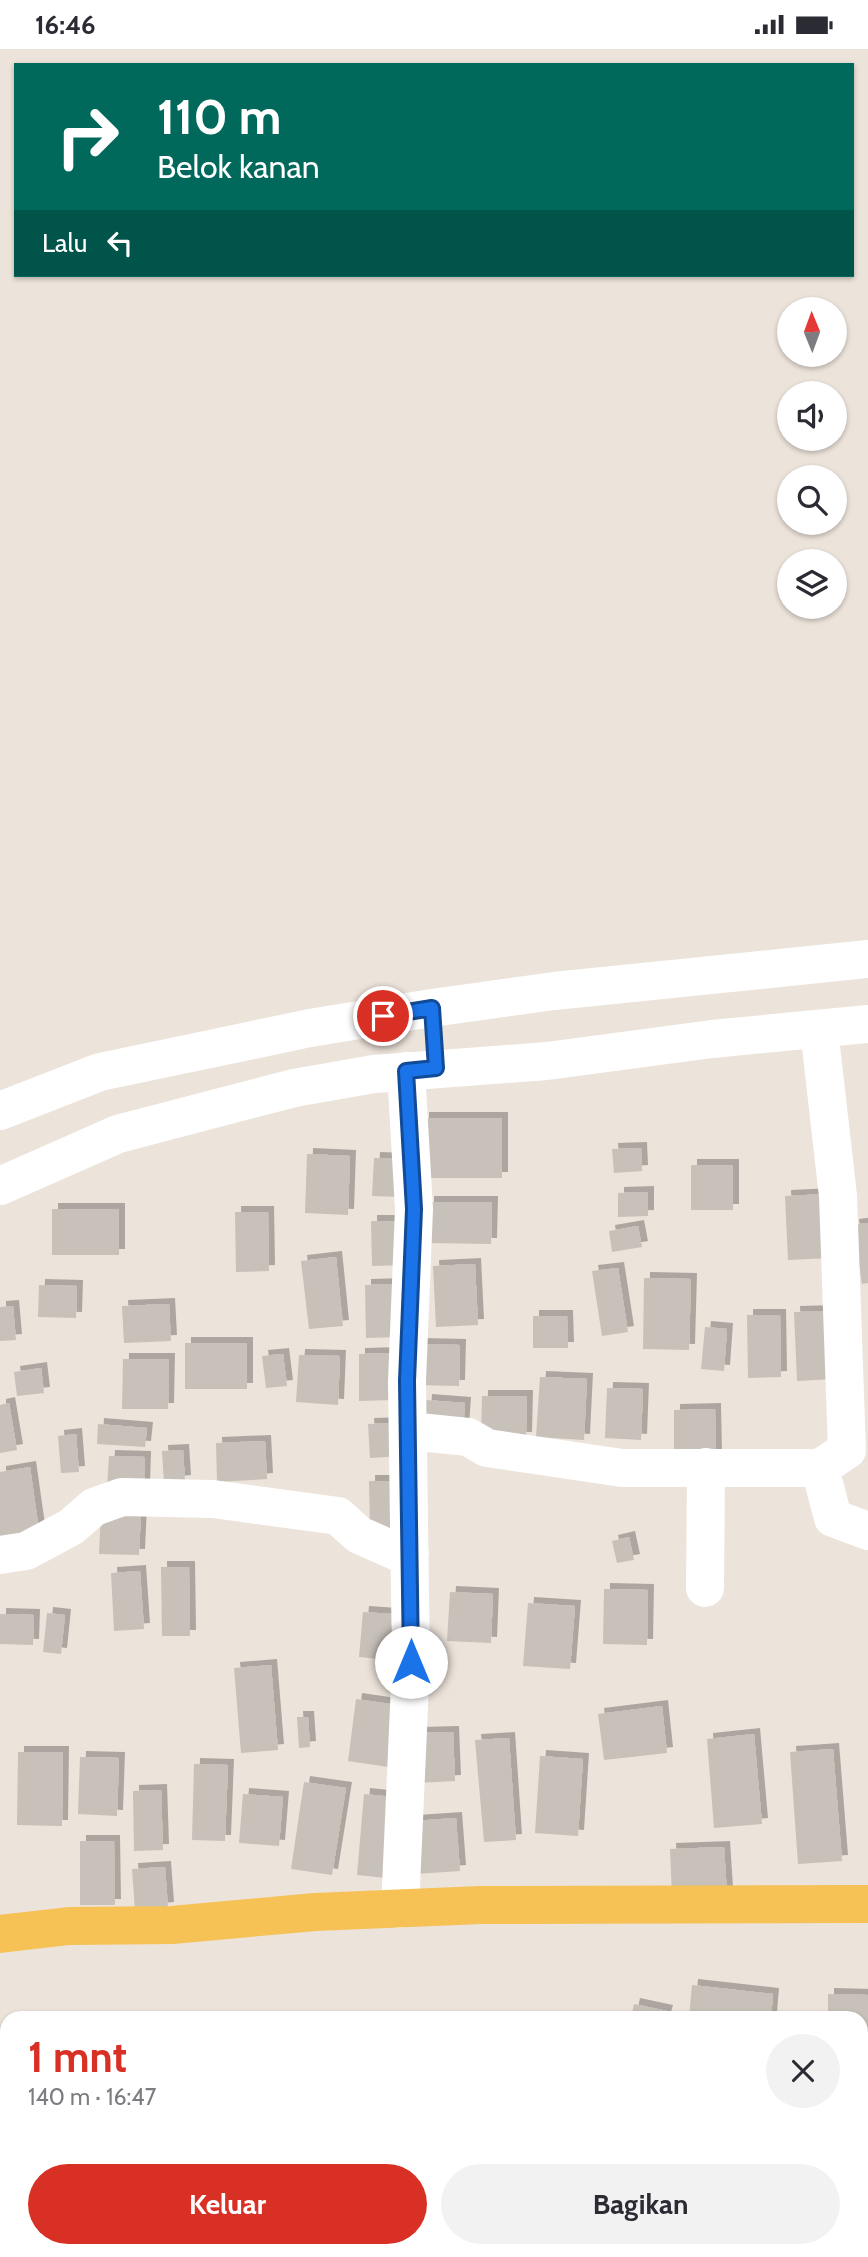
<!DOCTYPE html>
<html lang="id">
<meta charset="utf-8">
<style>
:root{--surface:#fff;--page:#f2f2f3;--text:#2b2b33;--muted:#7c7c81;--accent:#d93025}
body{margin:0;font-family:Cabin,sans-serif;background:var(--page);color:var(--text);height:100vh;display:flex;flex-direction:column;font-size:26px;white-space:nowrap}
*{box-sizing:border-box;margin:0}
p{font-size:23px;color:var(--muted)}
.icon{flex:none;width:38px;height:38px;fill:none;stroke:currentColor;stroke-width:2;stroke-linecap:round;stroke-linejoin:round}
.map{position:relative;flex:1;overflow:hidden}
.details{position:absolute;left:0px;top:1962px;width:868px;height:247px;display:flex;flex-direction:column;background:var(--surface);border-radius:21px 21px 0 0;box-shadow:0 2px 5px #0004}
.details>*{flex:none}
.hud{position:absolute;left:14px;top:14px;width:840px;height:214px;border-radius:0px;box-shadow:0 2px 5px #0004;background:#00695c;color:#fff;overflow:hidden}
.needle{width:46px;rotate:359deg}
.tools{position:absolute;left:777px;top:248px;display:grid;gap:14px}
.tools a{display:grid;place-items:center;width:70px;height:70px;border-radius:50%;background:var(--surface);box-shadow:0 2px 5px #0004;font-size:35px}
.pin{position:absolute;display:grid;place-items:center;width:60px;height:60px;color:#fff;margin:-30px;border:4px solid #fff;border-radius:50%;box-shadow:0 2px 7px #0007}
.me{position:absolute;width:77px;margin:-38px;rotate:0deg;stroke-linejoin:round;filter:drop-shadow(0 0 5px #0008)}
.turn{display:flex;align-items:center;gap:24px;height:147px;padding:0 28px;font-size:32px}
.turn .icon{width:91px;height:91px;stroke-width:2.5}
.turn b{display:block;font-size:49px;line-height:60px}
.then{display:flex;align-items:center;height:66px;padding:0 28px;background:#0003;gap:14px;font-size:26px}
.round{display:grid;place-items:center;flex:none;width:74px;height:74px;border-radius:37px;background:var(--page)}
.headline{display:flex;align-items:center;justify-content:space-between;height:119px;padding:0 28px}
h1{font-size:42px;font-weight:700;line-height:52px;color:var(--accent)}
.button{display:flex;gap:14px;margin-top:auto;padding:14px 28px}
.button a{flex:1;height:80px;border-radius:42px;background:var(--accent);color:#fff;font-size:28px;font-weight:700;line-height:80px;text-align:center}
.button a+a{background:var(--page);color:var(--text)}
.status{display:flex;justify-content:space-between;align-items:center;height:49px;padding:0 35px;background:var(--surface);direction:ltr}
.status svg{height:19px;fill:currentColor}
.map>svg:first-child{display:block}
</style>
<div class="status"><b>16:46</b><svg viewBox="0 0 49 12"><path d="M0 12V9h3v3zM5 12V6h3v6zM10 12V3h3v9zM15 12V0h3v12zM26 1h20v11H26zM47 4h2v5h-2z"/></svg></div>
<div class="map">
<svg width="868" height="2208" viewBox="0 0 868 2208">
<defs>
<filter id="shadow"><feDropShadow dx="6" dy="-6" stdDeviation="0" flood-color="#0004"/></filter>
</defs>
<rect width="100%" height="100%" fill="#ece3da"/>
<path fill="#c7c1b9" filter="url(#shadow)" d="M423,1069H502V1129H423Z
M641,1099L642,1122L614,1124L612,1100Z
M307,1105L350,1107L348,1166L305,1164Z
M374,1109L402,1110L401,1148L372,1147Z
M691,1116H733V1161H691Z
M648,1143V1167L618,1168V1144Z
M827,1145L831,1209L788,1211L785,1147Z
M428,1153H492L491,1195L428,1194Z
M52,1160H119V1206H52Z
M235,1163H268L269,1222L236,1223Z
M371,1172H406L407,1216L372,1217Z
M868,1174V1234L862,1235L853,1176Z
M638,1177L642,1198L612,1203L609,1182Z
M336,1208L343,1277L309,1280L301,1212Z
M475,1215L478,1276L436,1278L433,1217Z
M618,1219L628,1283L602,1287L592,1222Z
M644,1229L691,1230L689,1301L643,1300Z
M399,1235L400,1288L366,1289L365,1236Z
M39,1236L77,1237L76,1269L38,1268Z
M169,1255L171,1292L124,1294L122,1257Z
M13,1257L16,1291L0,1292V1258Z
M830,1262L833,1330L797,1332L794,1263Z
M747,1266H780L781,1328L748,1329Z
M533,1267H567L568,1299H533Z
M705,1278L727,1280L724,1322L701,1320Z
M185,1294H247V1340H185Z
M416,1295L460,1296L459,1337L415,1336Z
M393,1304L394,1351L359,1352V1305Z
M283,1305L287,1337L266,1339L262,1307Z
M299,1306L340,1307L338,1356L296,1353Z
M123,1310H169L168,1360H122Z
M41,1319L44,1344L17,1347L14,1323Z
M540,1328L587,1330L584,1391L536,1388Z
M607,1339L643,1340L641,1391L605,1389Z
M482,1347H527L526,1389H481Z
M426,1351L465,1354L463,1382L424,1380Z
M9,1354L17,1401L0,1404V1356Z
M715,1360L716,1411H674V1361Z
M399,1374L401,1407L370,1409L368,1375Z
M98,1375L147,1379L145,1398L97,1395Z
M76,1385L79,1423L61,1424L58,1387Z
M265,1392L267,1430L217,1433L216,1394Z
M183,1401L185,1432L164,1434L162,1402Z
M109,1407L145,1408L144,1440L107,1439Z
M30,1418L40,1488L0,1495V1423Z
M369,1432H398L399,1484H370Z
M101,1461L141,1463L139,1506L99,1505Z
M629,1488L634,1511L617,1514L612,1492Z
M161,1518H189L190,1587H162Z
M140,1522L144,1580L114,1582L111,1524Z
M604,1540L648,1541L647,1596L603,1595Z
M450,1543L493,1545L491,1594L447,1592Z
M528,1554L575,1557L570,1620L523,1617Z
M363,1563L392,1565L388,1611L359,1608Z
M47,1564L65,1566L61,1605L43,1603Z
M0,1565L34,1566L33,1596L0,1595Z
M271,1616L278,1701L241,1704L234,1619Z
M356,1650L404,1657L395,1719L348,1712Z
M662,1657L667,1704L604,1711L598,1665Z
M297,1668H308L310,1698L299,1699Z
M453,1683L455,1732L417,1734L415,1684Z
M754,1685L762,1775L714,1779L707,1690Z
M509,1689L516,1791L484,1793L475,1691Z
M833,1700L842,1812L798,1815L790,1703Z
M18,1703H63L62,1777L17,1776Z
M540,1707L583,1710L578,1787L535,1784Z
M80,1708L119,1709L117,1767L78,1765Z
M194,1715L228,1716L225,1792L192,1791Z
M304,1733L346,1739L332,1826L291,1820Z
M161,1741L163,1801L134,1802L133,1742Z
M243,1745L283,1748L279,1797L239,1794Z
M364,1745L393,1748L386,1829L357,1826Z
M456,1769L460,1822L416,1825L412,1772Z
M80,1792H114L115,1856H80Z
M724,1798L727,1844L672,1847L670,1800Z
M165,1818L168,1859L135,1862L132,1820Z
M692,1936L773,1945L771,1969H689Z
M828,1945L868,1946V2029H861V1969H828Z
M634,1955L667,1962L665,1969H631Z"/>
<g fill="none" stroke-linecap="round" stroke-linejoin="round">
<path stroke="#fff" stroke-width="38" d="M0,1062L100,1023L310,979L432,959L554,942L868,910
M0,1137L118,1085L294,1039L374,1025L547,1012L712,990L868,975
M409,1382L468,1388L487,1399L622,1419H820L847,1401L838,1147L819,980
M820,1419L833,1469L868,1482
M0,1506L26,1502L71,1478L94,1458L122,1448L213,1450L338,1467L359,1486L395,1502L410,1504
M705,1539L706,1418
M400,1860L411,1613L407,1332L414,1160L406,1022"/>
<path stroke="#f6c155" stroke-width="38" d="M0,1885L69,1877L172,1876L315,1863L481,1856L868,1855"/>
</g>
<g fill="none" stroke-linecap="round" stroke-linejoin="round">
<defs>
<path id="route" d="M383,967L432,959L436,1019L406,1022L414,1160L407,1332L411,1613"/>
</defs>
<use href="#route" stroke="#114b97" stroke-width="18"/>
<use href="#route" stroke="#1a73e8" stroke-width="12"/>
</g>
</svg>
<div class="tools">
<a><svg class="needle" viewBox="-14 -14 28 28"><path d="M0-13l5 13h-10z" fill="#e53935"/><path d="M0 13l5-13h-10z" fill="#7c7c81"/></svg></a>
<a><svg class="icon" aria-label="sound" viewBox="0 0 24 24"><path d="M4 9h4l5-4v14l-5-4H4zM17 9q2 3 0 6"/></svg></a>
<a><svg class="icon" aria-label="search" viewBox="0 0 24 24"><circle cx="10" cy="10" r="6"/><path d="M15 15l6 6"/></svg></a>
<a><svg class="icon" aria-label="layers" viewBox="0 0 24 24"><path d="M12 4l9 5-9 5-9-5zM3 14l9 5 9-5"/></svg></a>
</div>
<div class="pin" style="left:383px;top:967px;background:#d93025"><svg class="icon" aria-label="arrive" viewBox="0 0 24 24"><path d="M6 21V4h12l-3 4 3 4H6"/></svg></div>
<svg class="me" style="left:411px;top:1613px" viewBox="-20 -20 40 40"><circle r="19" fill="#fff"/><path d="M0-13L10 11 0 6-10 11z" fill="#1a73e8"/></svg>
<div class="hud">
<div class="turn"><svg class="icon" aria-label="right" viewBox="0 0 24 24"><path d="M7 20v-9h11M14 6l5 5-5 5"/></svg><div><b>110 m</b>Belok kanan</div></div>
<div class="then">Lalu<svg class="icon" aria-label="left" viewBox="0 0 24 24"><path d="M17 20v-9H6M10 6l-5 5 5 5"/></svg></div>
</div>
<section class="details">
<div class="headline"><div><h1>1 mnt</h1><p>140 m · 16:47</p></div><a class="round"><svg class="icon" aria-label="close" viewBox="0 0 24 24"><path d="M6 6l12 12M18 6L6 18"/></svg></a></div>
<div class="button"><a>Keluar</a><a>Bagikan</a></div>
</section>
</div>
